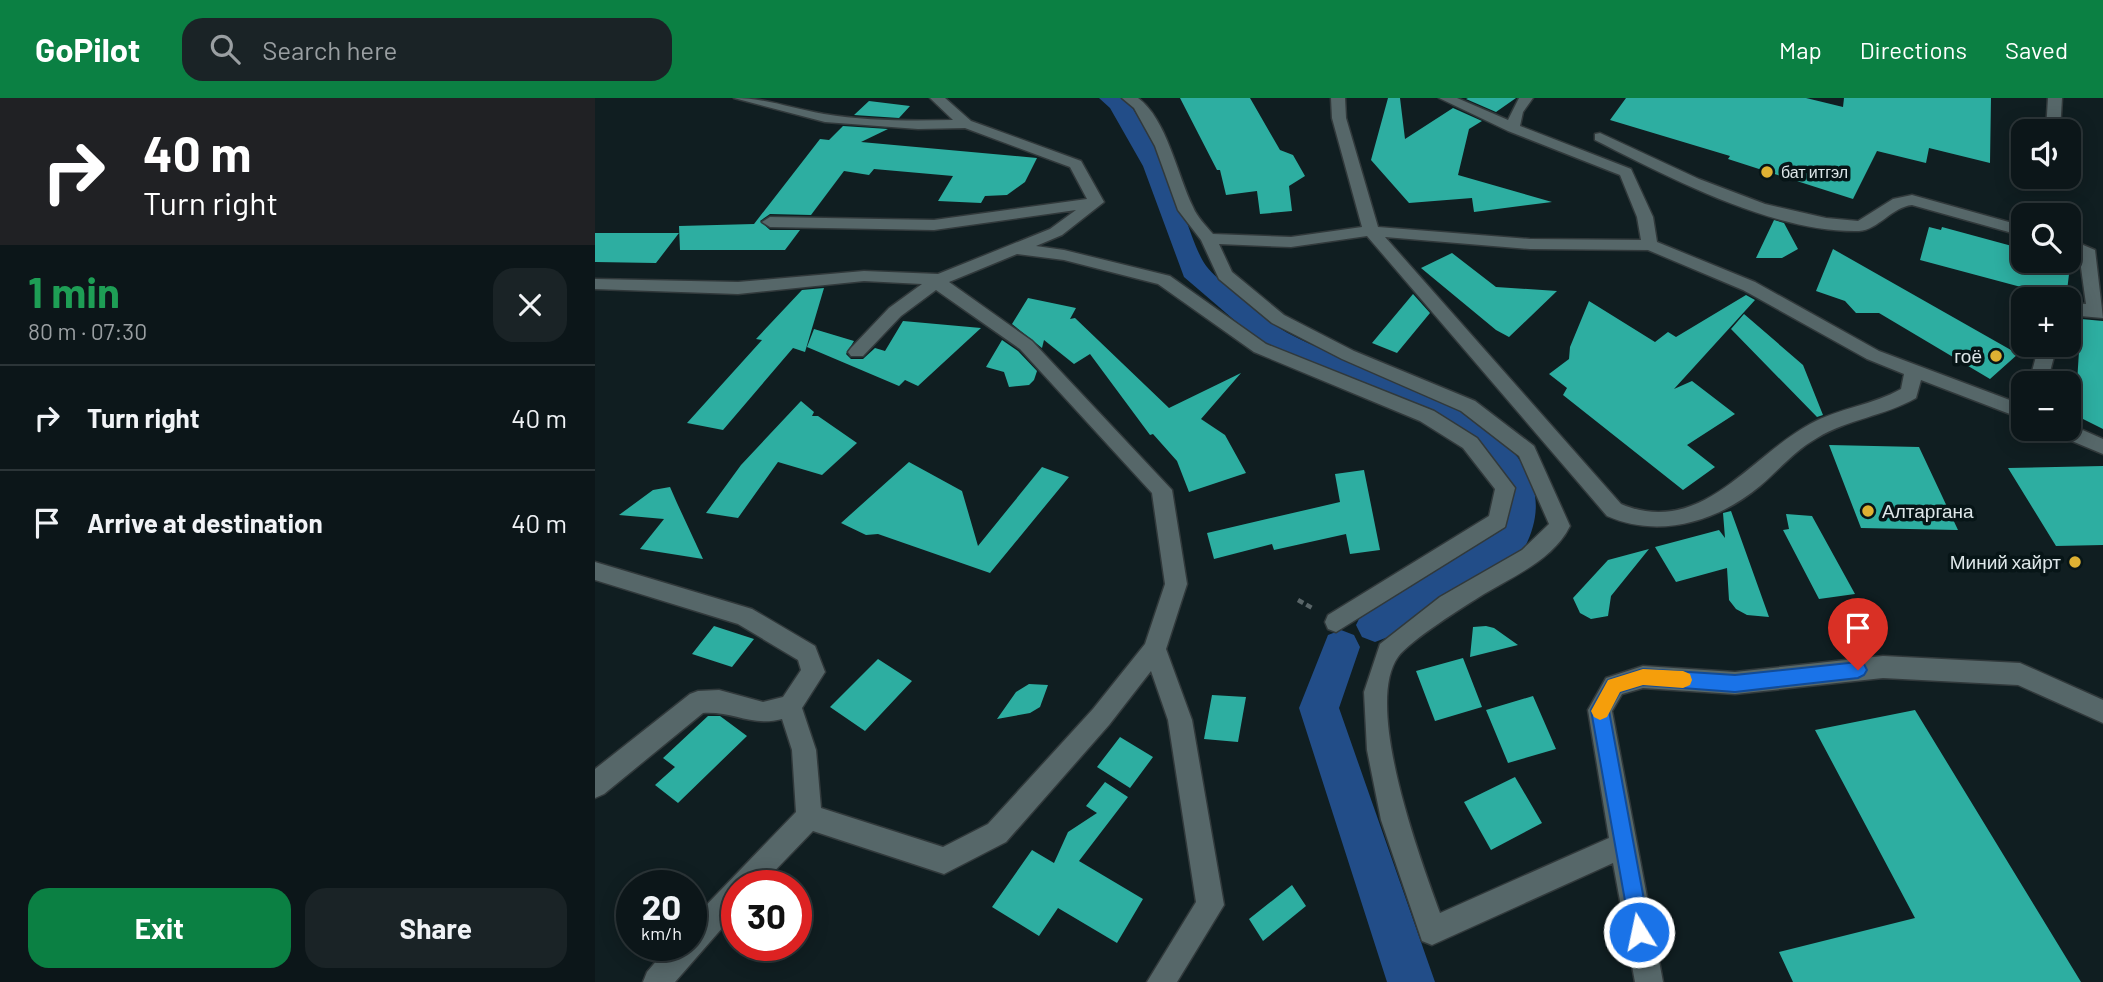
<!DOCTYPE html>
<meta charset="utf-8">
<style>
:root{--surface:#0c1619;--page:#1a2326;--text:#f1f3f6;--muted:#9a9fa2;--line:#2c3538;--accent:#0b8043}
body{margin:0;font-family:Barlow,sans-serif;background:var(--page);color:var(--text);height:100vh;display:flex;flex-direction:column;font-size:26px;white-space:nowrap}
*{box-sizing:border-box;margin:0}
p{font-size:23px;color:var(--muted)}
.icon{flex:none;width:38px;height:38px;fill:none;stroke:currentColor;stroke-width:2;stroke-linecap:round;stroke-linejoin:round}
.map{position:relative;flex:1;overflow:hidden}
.panel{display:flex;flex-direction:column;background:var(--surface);width:595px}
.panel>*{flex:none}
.banner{background:#202124;color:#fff;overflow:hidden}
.buttons{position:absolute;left:1416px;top:21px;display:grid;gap:14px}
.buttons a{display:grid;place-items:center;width:70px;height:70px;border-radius:14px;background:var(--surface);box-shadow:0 4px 18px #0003,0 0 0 2px var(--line);font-size:35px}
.speed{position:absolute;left:21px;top:772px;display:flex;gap:14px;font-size:35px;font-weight:700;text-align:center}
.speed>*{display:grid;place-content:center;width:91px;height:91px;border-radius:50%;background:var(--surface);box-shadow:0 4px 18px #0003,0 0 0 2px var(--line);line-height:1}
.speed small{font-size:18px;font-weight:400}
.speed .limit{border:10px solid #d22;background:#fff;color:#111}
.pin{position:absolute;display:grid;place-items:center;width:60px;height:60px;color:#fff;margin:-72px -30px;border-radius:50% 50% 50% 0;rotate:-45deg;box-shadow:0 0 7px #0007}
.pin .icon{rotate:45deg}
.me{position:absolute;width:77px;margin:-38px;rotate:350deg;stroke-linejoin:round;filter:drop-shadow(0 0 5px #0008)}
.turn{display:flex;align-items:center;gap:24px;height:147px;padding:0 28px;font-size:32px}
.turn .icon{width:91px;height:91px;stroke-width:2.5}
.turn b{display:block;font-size:49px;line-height:60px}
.round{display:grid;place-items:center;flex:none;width:74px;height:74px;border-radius:21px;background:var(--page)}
.head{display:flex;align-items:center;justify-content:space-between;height:119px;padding:0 28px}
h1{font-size:42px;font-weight:700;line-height:52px;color:#1e9e55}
.cta{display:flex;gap:14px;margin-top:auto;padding:14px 28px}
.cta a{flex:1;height:80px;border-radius:21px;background:var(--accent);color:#fff;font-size:28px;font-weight:700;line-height:80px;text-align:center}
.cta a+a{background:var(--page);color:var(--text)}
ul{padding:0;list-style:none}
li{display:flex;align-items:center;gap:21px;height:105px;padding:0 28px;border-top:2px solid var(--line)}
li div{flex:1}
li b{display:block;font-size:26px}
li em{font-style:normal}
header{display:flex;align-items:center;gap:42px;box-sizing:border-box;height:98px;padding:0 35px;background:var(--accent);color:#fff}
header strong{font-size:33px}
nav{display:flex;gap:38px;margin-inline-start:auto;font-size:24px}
.search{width:490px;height:63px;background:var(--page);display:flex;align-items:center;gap:18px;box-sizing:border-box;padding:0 24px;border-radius:21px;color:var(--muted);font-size:26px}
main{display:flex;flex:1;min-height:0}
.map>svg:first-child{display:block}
</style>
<header>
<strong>GoPilot</strong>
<div class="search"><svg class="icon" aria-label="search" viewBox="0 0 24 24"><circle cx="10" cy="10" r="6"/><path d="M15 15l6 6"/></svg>Search here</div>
<nav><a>Map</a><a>Directions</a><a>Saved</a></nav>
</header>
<main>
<section class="panel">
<div class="banner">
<div class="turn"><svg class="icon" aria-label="right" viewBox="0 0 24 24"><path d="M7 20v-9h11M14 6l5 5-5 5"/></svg><div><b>40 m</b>Turn right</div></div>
</div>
<div class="head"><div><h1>1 min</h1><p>80 m · 07:30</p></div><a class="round"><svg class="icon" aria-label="close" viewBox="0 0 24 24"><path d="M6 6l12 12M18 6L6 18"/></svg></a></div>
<ul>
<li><svg class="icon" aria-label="right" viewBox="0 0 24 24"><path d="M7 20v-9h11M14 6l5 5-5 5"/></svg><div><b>Turn right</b></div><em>40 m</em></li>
<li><svg class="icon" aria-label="arrive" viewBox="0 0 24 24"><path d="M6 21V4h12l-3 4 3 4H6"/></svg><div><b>Arrive at destination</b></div><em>40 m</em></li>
</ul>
<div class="cta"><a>Exit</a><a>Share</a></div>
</section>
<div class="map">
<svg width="1508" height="884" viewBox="0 0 1508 884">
<rect width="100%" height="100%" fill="#101e21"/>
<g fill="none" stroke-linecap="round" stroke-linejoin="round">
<path fill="#224d88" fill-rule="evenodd" d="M504,0H530L535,6C548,27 563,48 573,70C583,93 599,154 612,169C622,182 671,221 686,231C756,275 994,322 930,449L793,539L780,544L767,539L761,527L767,515L902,431L907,397L895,370L834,322L666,245L589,179L548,68L515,10Z
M746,532L759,537L765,549L744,610L840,884H792L704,610L733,537Z"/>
</g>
<path fill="#2daea1" d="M585,0H655L685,52L698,57L710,78L694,88L697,113L665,116L662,93L631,97L625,72H622Z
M793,0H805L810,41L858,10L887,23L874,31L863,77L957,104L879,114L877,100L814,105L776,62Z
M921,0L901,14L871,1L873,0Z
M1031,0H1211L1248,9L1249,0H1396L1395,65L1334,50L1331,65L1282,53L1258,101L1133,61L1135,58L1015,22Z
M274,3L315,8L304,20L259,17Z
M248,28L293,31L266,44L442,60L430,84L412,97L390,98L386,105L343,103L358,78L279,71L274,77L249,73L216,117L175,116L165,123L175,132H205L190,152H85L84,128L159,126L225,41L234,42Z
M1179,122L1189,125L1203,151L1187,160H1161Z
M1334,129L1346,132L1347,129L1428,151V163H1455L1475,168L1471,201L1325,162Z
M0,135H84L61,165L0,164Z
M1238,151L1423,256L1395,281L1284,215H1261L1250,203L1221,193Z
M857,155L901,189L962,193L914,239L901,232L826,170Z
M229,190L210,254L198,250L128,332L92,325L167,242L161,241L207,192Z
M818,196L835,215L802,255L777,245Z
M1151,197L1160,202L1079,291L1097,283L1140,316L1092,347L1120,369L1088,392L968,297L972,290L954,276L974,261L975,249L994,203L1060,244L1073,234L1081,239Z
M433,200L481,210L475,221L480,220L574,310L646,275L606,321L630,337L651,375L594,394L582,363L558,336L555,337L495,256L479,266L449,242L447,250L417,226Z
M1149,216L1208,267L1228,317L1222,319L1136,231Z
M1486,221L1508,223V331L1480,317Z
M308,223L386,230L323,288L310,282L304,288L212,249L219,231L259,243L251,256L256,261H268L280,250L290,253Z
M407,242L423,253L442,273L439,282L434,287L414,289L409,274L391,269Z
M206,303L219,314L217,318H223L262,345L227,377L183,364L143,420L111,415L146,367Z
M1234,347L1324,349L1363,432L1266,430Z
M314,364L367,393L383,448L447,369L474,379L395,475L283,436L271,437L246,425Z
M1508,368V447L1461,448L1413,370Z
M769,372L785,452L755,456L751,436L679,452L677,446L619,461L612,435L745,404L740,376Z
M75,389L82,405L108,461L45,451L69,421L24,417L58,392Z
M1136,413L1145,438L1174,519L1152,517L1141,511L1134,502L1132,470L1081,484L1060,449L1124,432L1130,440L1128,415Z
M1191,416L1217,418L1260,496L1224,501L1188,432L1194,431Z
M1054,451L1016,498L1013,518L996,521L985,515L978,500L1013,462Z
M119,528L159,541L137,569L97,556Z
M891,528L899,530L923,547L875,559L878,529Z
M868,560L887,609L840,623L821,573Z
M283,561L317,583L270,633L235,609Z
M434,586L453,587L445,609L435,615L402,621L421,594Z
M617,597L651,599L643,644L609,641Z
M938,598L961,651L913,665L891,612Z
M1320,612L1486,884H1198L1184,854L1320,820L1220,632Z
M113,618H125L152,638L83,705L60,687L80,669L68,660Z
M525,639L558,659L535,690L502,669Z
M920,679L947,725L896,752L869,704Z
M510,684L533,699L484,763L548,801L522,845L463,810L444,838L397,809L437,752L459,765L473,734L502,715L491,708Z
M697,787L711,808L668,843L654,821Z"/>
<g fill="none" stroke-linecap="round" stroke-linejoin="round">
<defs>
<path id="minor" d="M139,0C171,0 198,11 229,16C271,23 316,23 358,22L335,0H350L376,23L486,63L509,104L467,137L441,148L469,152L575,178L671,246L839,313L882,340L920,390L910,429L741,534L733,531L730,524L733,517L894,418L900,391L868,350L825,323L659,254L563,186L469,162L422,156L354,184L437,243L577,392L592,486L571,551L597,622L629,807L582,884H552L601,804L573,622L556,573L514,627L411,744L349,776L218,733L165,788H142V813L80,884H48L52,874L75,847H96V823L201,714L197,652L187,621C157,629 138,613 108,615L9,696L0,700V671L95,596L103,593L124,592L168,604L188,599L206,572L203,562L143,526L0,482V464L157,511L220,548L230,574L207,610L221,652L226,710L348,749L393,726L498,611L550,546L570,486L557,395L425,251L341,192L306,218L268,258H256L253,254L256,250L294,210L327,186L269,183L143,196L0,191V181L143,184L269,173L343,176L455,131L481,112L339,132L175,129L167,124L175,119L339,122L492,101L475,69L370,30L323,31L230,24Z
M527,0H543C572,21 582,77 598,109C602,119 611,128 618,136L696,139L767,129L737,20L736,0H750L751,20L783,129L935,141L1046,142L1042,119L1025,77L913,33L844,0H862L913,22L924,0H938L928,14L925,28L1036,71L1058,119L1062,144L1160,184L1284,253L1428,307V321L1326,282L1321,300C1290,318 1253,321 1222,340C1199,353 1185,371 1165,388C1122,424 1064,441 1012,418L772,138L696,149L624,146L637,174L689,217L759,253L880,303L939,348L975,428C959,461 919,478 889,496C870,508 815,542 803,559C768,608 826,763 845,815L1014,740L993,612L1011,580L1048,568L1140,574L1288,558L1425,565L1508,602V625L1423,587L1288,580L1140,596L1048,590L1027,596L1017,613L1068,884H1040L1018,765L837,847L827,843L786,722L772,652L769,594L785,546L845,499L927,452L954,426L924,358L866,313L747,261L677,225L624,181L606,142L583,112L560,48L539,10ZM790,139L935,151L1053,152L1148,192L1272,261L1309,276L1306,291C1278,307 1244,310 1215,326C1155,358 1106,440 1026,406Z
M1453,0H1467L1465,33H1451Z
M1005,35L1104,81L1170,106L1231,120L1263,123L1298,101L1317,97L1428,128V138L1317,107C1297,109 1283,132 1264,133C1179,135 1075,80 1000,42V36Z
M1474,141L1500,152L1508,220L1474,217V205L1491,206L1484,155L1474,151Z
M1444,247H1462L1452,285H1434Z
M1474,326L1508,341V356L1460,336L1457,331H1474Z"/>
</defs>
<use href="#minor" stroke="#31393b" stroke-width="3"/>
<path stroke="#596568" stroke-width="4.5" stroke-dasharray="6 3.5" stroke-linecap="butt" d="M703,502L719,511"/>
<use href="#minor" fill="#566769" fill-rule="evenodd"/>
</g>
<path fill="#1a73e8" stroke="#114b97" stroke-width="2" d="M1263,564L1269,566L1272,572L1269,577L1263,580L1140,594L1048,587L1025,594L1014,613L1055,834L1052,842L1044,845L1037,842L996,612L1013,582L1048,571L1140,577Z"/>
<path fill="#f59e0b" d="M1048,571L1088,573L1095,576L1097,582L1095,587L1088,590L1048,587L1025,594L1012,619L1005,622L999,619L996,613L1013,582Z"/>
<g fill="#deb133" stroke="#071517" stroke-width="2.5">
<circle cx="1172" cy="74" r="7"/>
<circle cx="1401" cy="258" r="7"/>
<circle cx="1273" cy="413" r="7"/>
<circle cx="1480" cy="464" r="7"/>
</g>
<g text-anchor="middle" stroke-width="7" stroke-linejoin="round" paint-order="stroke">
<g font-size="16" fill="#dee7e9" stroke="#071517" text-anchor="start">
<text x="1186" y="80">бат итгэл</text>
</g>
<g font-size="19" fill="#dee7e9" stroke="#071517" text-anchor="end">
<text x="1387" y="265">гоё</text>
<text x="1287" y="420" text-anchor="start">Алтаргана</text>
<text x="1466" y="471">Миний хайрт</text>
</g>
</g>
</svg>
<div class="buttons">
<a><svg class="icon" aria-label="sound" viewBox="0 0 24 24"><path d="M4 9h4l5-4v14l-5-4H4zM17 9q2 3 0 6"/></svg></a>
<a><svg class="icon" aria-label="search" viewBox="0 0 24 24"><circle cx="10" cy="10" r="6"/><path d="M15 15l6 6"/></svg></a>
<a>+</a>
<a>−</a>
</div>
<div class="speed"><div>20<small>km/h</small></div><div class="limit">30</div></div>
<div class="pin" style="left:1263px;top:572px;background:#d93025"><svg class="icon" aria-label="arrive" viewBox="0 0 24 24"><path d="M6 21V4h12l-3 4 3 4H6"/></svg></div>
<svg class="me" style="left:1044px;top:834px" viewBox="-20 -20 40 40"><circle r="17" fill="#1a73e8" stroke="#fff" stroke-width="3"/><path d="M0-11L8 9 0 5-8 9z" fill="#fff"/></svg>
</div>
</main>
